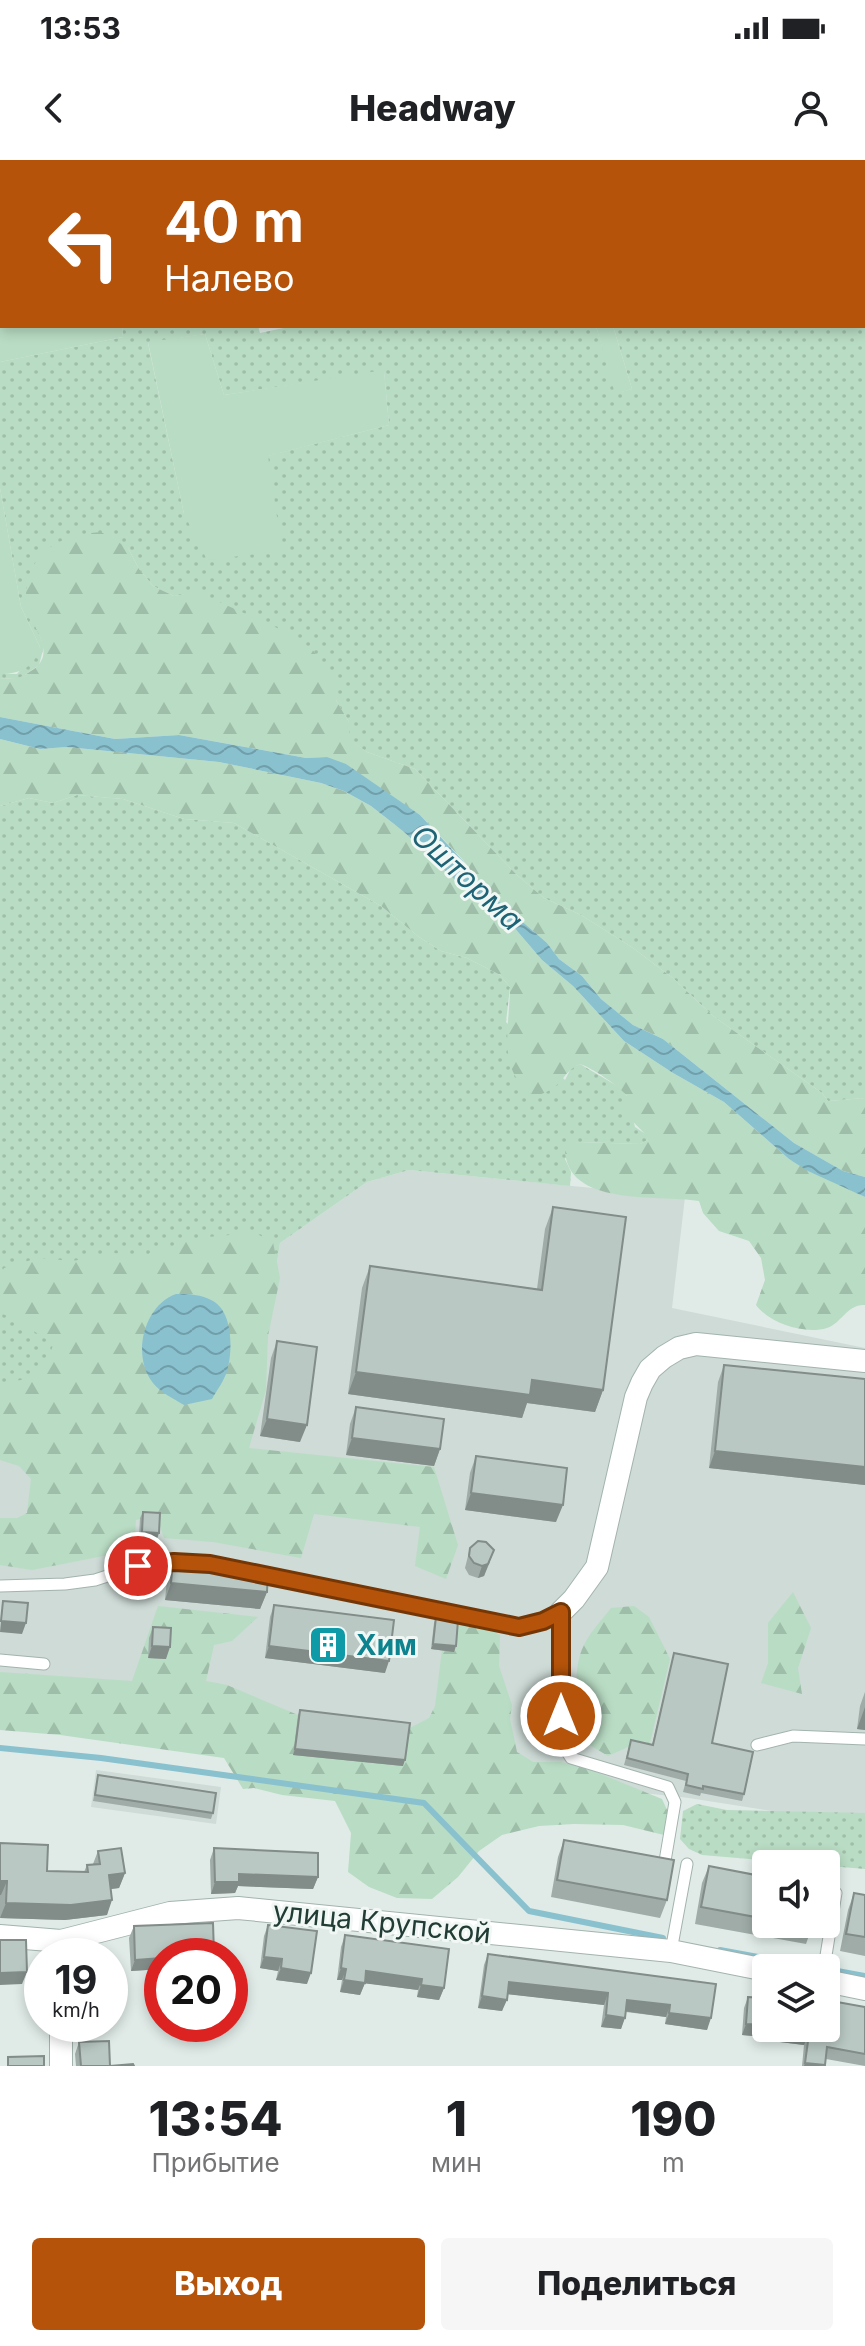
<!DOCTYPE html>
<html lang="ru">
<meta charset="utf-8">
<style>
:root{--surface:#fff;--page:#f6f6f6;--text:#202124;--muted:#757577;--accent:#b45309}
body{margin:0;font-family:Inter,sans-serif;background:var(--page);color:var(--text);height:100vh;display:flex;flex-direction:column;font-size:30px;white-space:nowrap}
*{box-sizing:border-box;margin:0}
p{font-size:26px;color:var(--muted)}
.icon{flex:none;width:44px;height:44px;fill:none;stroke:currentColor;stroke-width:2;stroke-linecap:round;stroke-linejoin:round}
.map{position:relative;height:1906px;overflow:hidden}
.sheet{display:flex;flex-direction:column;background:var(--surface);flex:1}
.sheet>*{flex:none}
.top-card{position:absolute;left:0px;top:0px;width:866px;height:168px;box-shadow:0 4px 12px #0003;background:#b45309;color:#fff;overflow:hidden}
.tools{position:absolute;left:752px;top:1690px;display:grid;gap:16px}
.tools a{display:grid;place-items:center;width:88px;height:88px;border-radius:8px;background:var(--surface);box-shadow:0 4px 12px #0003;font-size:40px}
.speed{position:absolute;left:24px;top:1778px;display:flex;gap:16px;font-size:40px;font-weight:700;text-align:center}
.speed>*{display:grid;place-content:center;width:104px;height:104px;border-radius:50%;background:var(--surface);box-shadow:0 4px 12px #0003;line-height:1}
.speed small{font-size:20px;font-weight:400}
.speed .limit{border:12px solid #d22;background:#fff;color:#111}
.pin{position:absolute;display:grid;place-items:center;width:68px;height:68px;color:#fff;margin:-34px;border:4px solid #fff;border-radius:50%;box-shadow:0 2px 8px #0007}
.me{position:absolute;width:88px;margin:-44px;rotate:0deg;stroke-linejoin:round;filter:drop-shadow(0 0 6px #0008)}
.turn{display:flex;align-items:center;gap:28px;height:168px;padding:0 32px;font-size:36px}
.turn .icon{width:104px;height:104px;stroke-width:2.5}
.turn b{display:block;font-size:56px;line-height:68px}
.eta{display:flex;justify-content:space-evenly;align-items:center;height:136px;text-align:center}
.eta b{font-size:48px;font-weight:800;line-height:56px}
.primary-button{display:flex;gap:16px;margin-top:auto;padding:16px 32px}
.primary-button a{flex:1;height:92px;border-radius:8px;background:var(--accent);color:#fff;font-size:32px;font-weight:800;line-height:92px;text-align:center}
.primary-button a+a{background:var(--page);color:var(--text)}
.status{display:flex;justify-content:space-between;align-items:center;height:56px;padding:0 40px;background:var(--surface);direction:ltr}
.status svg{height:22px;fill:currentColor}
header{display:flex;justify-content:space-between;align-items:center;height:104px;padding:0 32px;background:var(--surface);font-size:36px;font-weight:800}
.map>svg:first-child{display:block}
</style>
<div class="status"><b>13:53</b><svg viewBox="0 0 49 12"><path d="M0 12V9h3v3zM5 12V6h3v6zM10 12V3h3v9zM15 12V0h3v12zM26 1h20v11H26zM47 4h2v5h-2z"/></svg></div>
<header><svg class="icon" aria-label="back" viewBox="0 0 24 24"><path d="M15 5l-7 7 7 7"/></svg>Headway<svg class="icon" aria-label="person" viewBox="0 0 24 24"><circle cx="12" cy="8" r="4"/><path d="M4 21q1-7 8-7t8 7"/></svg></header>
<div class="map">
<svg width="865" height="1906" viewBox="0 0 865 1906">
<defs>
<pattern id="grass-dots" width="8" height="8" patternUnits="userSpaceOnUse" patternTransform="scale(2)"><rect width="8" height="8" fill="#b9dcc4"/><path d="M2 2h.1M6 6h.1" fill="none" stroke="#9fbea9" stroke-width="1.8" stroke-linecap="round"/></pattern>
<pattern id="forest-firs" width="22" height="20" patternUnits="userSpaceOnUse" patternTransform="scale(2)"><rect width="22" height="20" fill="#b9dcc4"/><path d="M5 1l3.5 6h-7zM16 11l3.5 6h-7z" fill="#9fbea9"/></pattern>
<pattern id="water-waves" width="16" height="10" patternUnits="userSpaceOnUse" patternTransform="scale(2)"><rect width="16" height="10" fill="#89c1cf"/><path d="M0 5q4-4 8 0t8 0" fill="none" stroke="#709ea9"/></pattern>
</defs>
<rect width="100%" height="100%" fill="#e0ebe7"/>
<path fill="#cedbd6" d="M409,1010L685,1037L672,1148L865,1188V1658H817L689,1638L432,1610L0,1557V1259L248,1288L280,1083L367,1022Z
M96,1610L221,1627L216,1664L91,1647Z"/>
<path fill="url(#grass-dots)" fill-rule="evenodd" d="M0,0H865V938L828,941L822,933L713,856L674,819L633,788L581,755L544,738L517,715L415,609L367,592L349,580V562L336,540L252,458L197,433L174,436L153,426L139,409L128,388L26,443L44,486L39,505L19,519L0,518V514H17L40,487L21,447L0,328V202L123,177L122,166H258L260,173L293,166H596L616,233L632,229L613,166H864V2H2V70ZM205,174L224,235L384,211L389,265L267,296L281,391L184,354L148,183Z
M77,635L123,639L184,659L234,663L381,746L419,777L441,791L467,798L500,815L510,827L506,862L565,920L571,908L580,904L619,927L627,936L635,967L647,975L648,980L640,984L577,982L565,999L571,1012L570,1026L409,1010L367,1022L280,1083L248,1288L0,1259V646L29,638L53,643Z
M697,1644L727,1650L865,1653V1709L702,1695L689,1689L680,1679L683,1651Z"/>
<path fill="url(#forest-firs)" d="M101,372L128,388L139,409L153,426L174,436L197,432L286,472L312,489L337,524L336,540L349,562L350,580L367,592L415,609L517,715L544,738L581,755L633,788L674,819L713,856L822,933L828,941L865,938V1017L843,1011L794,983L663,879L633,865L601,839L582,816L559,799L547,783L481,726L463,700L420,655L327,597L306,598L179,575L115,579L0,557V518C18,519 19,519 34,509C59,490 27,463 26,442C24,393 59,375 101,372Z
M0,579L40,589L67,587L219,602L321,623L344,631L371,646L403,671L472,736L512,765L542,800L573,826L624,881L673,913L724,942L789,999L865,1037V1145C847,1144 842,1163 827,1168C804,1175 769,1163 756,1145L765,1120L761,1098L749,1081L719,1071L703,1053L699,1041C657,1034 563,1048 565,986L577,982L640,984L648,980C645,971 632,962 625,954L627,936C618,925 592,908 580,904C560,913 565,928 535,936C495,912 510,866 510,827L500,815L467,798L441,791L419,777L381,746L234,663L184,659L123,639L77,635L53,643L29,638L0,646Z
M240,1074H257L273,1082L280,1118L268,1176L266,1230L249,1288L434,1307L458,1385L446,1419L415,1406L420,1367L314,1354L301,1398L213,1382L164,1378L156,1354L136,1360L134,1390L32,1410L0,1405V1358H17L27,1353L31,1319L19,1306L0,1300V1223L21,1220L48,1204L53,1184L16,1159L0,1153V1116L4,1108L38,1098L73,1101L111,1093L143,1095L198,1078Z
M793,1432L811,1468L798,1508L802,1534L761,1523L768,1503V1463Z
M158,1446L258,1457L232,1481L214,1485L206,1521L227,1525L298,1555L408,1569L429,1558L435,1546L442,1490L457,1461C475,1460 485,1466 500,1475L499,1506L512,1545L510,1559L517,1592L533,1602H561L586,1608L662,1639L668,1652L664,1675L623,1665L574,1664L539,1666L502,1675L479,1691L458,1717L432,1739L397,1738L369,1727L348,1712L351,1673L335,1641L282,1635L254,1628L243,1629L224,1598L60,1575L0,1570V1512L132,1521Z
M634,1446L649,1457L670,1499L648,1591L628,1587L608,1596L583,1581C577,1554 571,1510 584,1485C590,1472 602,1460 611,1448Z"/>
<path fill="#b9dcc4" d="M0,63L2,166H122L123,177L0,202Z
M596,166H613L632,229L615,234Z
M205,174L224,235L384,210L389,265L268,296L282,391L207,400L184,354L148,182Z
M0,328L21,447L40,487C34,507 21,514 0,514Z"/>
<path fill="url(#water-waves)" d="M0,557L115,579L179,575L306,598L327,597L346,604L420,655L463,701L481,726L547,783L559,799L582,816L601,839L633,865L663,879L794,983L843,1011L865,1017V1037L808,1011L789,999L724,942L673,913L624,881L573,826L542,800L512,765L472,736L403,671L371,646L344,631L321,623L219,602L67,587L40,589L0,579Z
M176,1134C189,1134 201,1134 213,1141C233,1152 233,1191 227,1211C224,1221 217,1230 212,1239L184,1245C174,1239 160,1232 153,1223C131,1196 144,1145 176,1134Z"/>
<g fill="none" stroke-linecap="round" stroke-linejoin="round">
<path stroke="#89c1cf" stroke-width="6" d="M0,1588L101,1598L424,1643L529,1751L663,1778
M720,1790L819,1808
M832,1810L865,1816"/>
<defs>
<path id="service" d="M253,1412L519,1467L543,1461L561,1452V1582L571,1598L668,1627L675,1642L665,1701
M0,1426L65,1424L95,1420L138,1406L174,1402L232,1408
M0,1500L44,1504
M757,1585L793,1576L865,1579
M671,1791L687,1704
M824,1808L836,1733"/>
<path id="minor" d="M561,1452L574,1439L597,1407L636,1237L642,1223L650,1209L664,1197L679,1188L696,1184L865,1201
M0,1776L61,1781L170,1753L238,1748L671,1791L766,1810
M826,1821L865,1829
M61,1906V1864"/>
</defs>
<use href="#service" stroke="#a3b3ae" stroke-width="13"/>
<use href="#minor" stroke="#a3b3ae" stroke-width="24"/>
<use href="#service" stroke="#fff" stroke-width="11"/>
<use href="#minor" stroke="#fff" stroke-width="22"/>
</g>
<path fill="#9faca8" d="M553,1047L603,1230L595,1252L527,1243L522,1258L348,1234L362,1128L370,1106L537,1129L545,1069Z
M277,1181L300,1282L260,1276L271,1198Z
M724,1205L865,1219V1325L709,1308L718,1222Z
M356,1247L440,1289L434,1306L346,1295L350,1264Z
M476,1296L556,1362L465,1350L470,1313Z
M143,1352L157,1379L139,1378L140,1358Z
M470,1388L490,1402L484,1416L478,1418L469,1415L465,1408Z
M173,1402L267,1432L260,1449L165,1440L167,1419Z
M274,1445L385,1513L265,1498L270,1457Z
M436,1457L454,1492L431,1489L434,1463Z
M153,1467L166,1499L148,1498L149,1478Z
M674,1493L712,1583L744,1634L742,1641L701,1633L700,1636L683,1632L686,1621L624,1605L631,1580L652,1585Z
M865,1532V1570L857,1569L860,1546Z
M300,1550L403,1606L293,1595L298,1555Z
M98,1615L213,1653L211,1659L93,1641Z
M564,1680L667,1740L660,1758L551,1737L558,1697Z
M0,1683L47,1711L84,1712L87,1705L93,1704L98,1691L125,1713L119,1728L111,1729L107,1755L65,1760L0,1758Z
M214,1688L318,1717L313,1729L238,1726L235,1733L211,1734L210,1700Z
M709,1706L766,1717V1764H813L806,1784L695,1764L702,1723Z
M854,1733L865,1735V1796L840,1791L848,1750Z
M268,1765L307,1824L276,1820L278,1811L260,1808L264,1776Z
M134,1766L214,1794L213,1796H162V1809L131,1811L129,1778Z
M345,1775L444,1828L439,1840L417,1837L418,1830L365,1823L360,1835L340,1832L342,1820H337L341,1787Z
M488,1794L716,1824L707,1870L665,1864L666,1857L626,1852L621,1869L601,1867L604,1845L507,1834L502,1851L478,1848L484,1805Z
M748,1837L766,1868H826L865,1847V1906L826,1899L825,1906H802L804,1885L764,1880L765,1877L742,1875L744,1848Z
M79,1882L110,1906H134H76L75,1894Z"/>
<path fill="#828c88" d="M356,1212L532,1220L603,1230L595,1252L527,1243L522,1258L348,1234Z
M267,1259L307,1265L300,1282L260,1276Z
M352,1278L440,1289L434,1306L346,1295Z
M715,1291L865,1307V1325L709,1308Z
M471,1333L563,1345L556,1362L465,1350Z
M142,1372L159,1373L157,1379L139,1378Z
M494,1390L484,1416L478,1418L482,1406Z
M171,1423L267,1432L260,1449L165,1440Z
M1,1461L26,1463L22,1474L0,1472Z
M433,1484L456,1486L454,1492L431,1489Z
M152,1486L170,1487L166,1499L148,1498Z
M269,1486L389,1501L385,1513L265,1498Z
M865,1547V1570L857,1569Z
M295,1589L405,1600L403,1606L293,1595Z
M125,1713L119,1728L103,1730L109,1715Z
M239,1714L318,1717L313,1729L238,1726L235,1733L211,1734L215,1722Z
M0,1721H7L1,1735H0Z
M112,1740L107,1755L65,1760L0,1758L6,1743Z
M264,1797L282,1799L278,1811L260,1808Z
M162,1798V1809L131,1811L135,1800Z
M281,1808L311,1813L307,1824L276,1820Z
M341,1808L346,1809L342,1820H337Z
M366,1811L422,1819L418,1830L362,1823Z
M27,1812L22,1824L0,1825V1813Z
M344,1820L365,1823L360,1835L340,1832Z
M509,1822L608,1833L604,1845L505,1834Z
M421,1825L444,1828L439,1840L417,1837Z
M482,1836L507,1840L502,1851L478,1848Z
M627,1840L670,1845L666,1857L623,1851Z
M669,1853L711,1858L707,1870L665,1864Z
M606,1855L625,1858L621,1869L601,1867Z
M746,1864L766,1865V1868H768L765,1877L742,1875Z
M769,1868L809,1874L804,1885L764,1880Z
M805,1903L825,1906H804Z"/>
<path fill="#b9c8c3" stroke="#828c88" stroke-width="2" d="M553,1047L626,1057L603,1230L532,1220L530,1235L356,1212L370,1106L542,1130Z
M277,1181L317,1187L307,1265L267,1259Z
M724,1205L865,1219V1307L715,1291Z
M356,1247L444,1259L440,1289L352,1278Z
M476,1296L567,1308L563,1345L471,1333Z
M143,1352L160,1353L159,1373L142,1372Z
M478,1381L486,1382L494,1390L488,1404L482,1406L474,1403L469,1396L470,1388Z
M173,1402L268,1410L267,1432L171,1423Z
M3,1441L28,1443L26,1463L1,1461Z
M274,1445L394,1460L389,1501L269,1486Z
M436,1457L458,1460L456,1486L433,1484Z
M153,1467L171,1468L170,1487L152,1486Z
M674,1493L728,1504L712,1583L753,1592L744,1634L703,1626V1629L686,1625L688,1614L627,1598L631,1580L653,1585Z
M300,1550L410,1563L405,1600L295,1589Z
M98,1615L216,1633L213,1653L95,1635Z
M564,1680L674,1700L667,1740L557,1720Z
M0,1683L48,1685L47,1711L88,1712L87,1705L100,1704L98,1691L121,1688L125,1713L109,1715L112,1740L71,1745L6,1743L7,1721H0Z
M214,1688L318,1693V1717L239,1714V1722H215Z
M709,1706L766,1717V1759L701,1747Z
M854,1733L865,1735V1777L846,1774Z
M213,1763L214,1794L162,1796V1798L135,1800L134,1766Z
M794,1764H813L812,1767Z
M268,1765L317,1771L311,1813L281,1808L282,1799L264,1797Z
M345,1775L449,1789L444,1828L421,1825L422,1819L366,1811L365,1823L344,1820L346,1809L341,1808Z
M0,1780H26L27,1812L0,1813Z
M488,1794L716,1824L711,1858L669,1853L670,1845L627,1840L625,1858L606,1855L608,1833L509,1822L507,1840L482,1836Z
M748,1837L766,1838V1865L746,1864Z
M826,1840L865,1847V1894L827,1887L825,1905L805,1903L809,1874L769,1868H826Z
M109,1881L110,1906L133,1904L134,1906H81L79,1882Z
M44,1896V1906H8V1897Z"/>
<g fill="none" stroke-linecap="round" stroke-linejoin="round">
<defs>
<path id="route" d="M138,1406L174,1402L210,1404L519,1467L543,1461L561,1452V1556"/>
</defs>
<use href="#route" stroke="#753606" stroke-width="20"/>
<use href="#route" stroke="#b45309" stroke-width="14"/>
</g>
<defs>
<symbol id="building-square" viewBox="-11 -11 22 22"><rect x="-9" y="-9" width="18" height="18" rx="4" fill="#0f9aa8" stroke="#f1f7f4"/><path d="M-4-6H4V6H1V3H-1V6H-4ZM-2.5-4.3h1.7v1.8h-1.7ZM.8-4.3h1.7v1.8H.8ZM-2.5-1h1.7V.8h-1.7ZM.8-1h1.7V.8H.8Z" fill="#fff"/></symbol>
</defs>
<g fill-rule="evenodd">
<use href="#building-square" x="306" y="1463" width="44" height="44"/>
</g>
<g text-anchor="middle" stroke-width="6" stroke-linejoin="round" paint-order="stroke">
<g font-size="28" font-weight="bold" fill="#0d838f" stroke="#f1f7f4" text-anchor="start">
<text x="356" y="1495">Хим</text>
</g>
<g font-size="28" fill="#213b35" stroke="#f1f7f4">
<text transform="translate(382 1762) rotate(6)" y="10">улица Крупской</text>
</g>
<g font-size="30" font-style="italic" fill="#1d6375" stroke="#f1f7f4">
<text transform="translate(467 718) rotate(43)" y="10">Ошторма</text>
</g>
</g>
</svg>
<div class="tools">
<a><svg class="icon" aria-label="sound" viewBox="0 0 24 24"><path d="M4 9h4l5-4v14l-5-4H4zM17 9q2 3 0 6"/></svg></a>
<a><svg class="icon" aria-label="layers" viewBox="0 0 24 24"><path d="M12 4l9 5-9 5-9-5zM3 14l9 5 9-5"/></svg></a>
</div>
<div class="speed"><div>19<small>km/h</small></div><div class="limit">20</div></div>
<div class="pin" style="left:138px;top:1406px;background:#d93025"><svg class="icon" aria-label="arrive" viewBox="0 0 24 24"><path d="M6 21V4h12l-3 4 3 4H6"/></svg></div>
<svg class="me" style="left:561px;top:1556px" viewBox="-20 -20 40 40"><circle r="17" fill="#b45309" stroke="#fff" stroke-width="3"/><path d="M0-11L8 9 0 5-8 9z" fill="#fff"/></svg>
<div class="top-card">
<div class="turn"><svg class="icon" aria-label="left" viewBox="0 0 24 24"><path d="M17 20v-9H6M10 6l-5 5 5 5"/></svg><div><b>40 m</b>Налево</div></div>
</div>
</div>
<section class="sheet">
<div class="eta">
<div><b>13:54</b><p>Прибытие</p></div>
<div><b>1</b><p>мин</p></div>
<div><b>190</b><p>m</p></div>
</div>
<div class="primary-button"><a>Выход</a><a>Поделиться</a></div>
</section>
